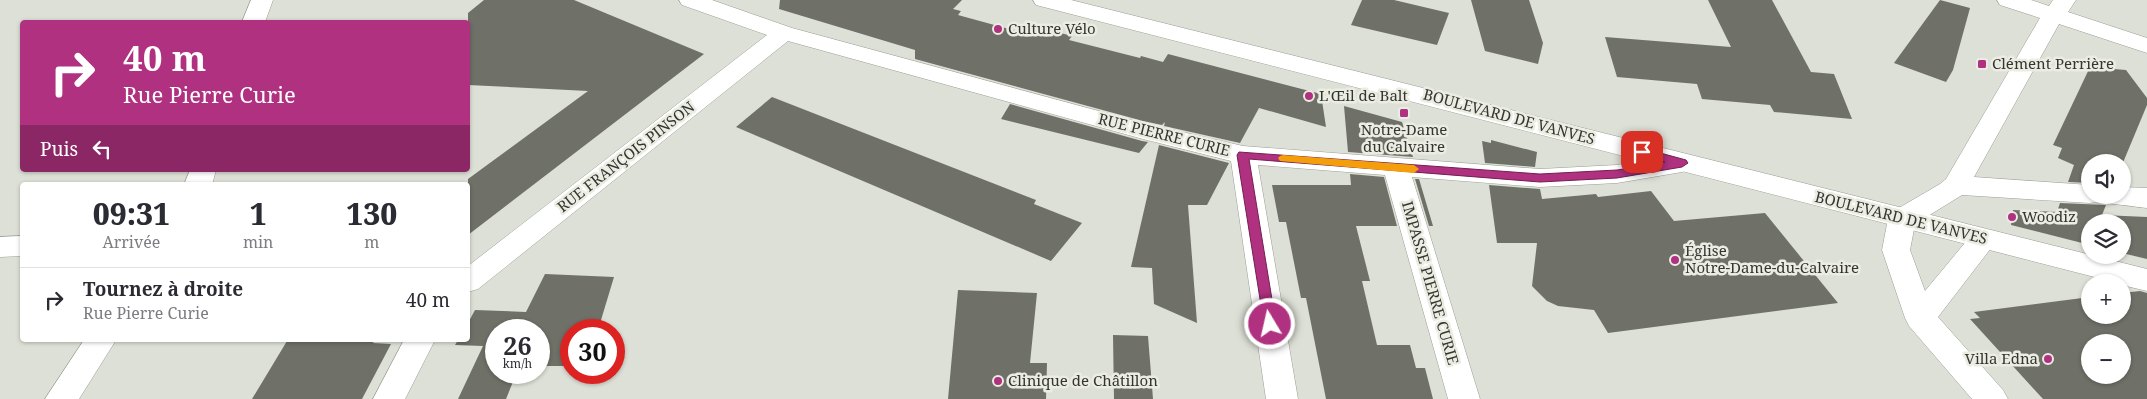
<!DOCTYPE html>
<html lang="fr">
<meta charset="utf-8">
<style>
:root{--surface:#fff;--page:#f2f2f3;--text:#2b2b33;--muted:#7c7c81;--line:#e1e1e2}
body{margin:0;font-family:"Noto Serif",serif;background:var(--page);color:var(--text);height:100vh;display:flex;flex-direction:column;font-size:19px;white-space:nowrap}
*{box-sizing:border-box;margin:0}
p{font-size:16px;color:var(--muted)}
.icon{flex:none;width:28px;height:28px;fill:none;stroke:currentColor;stroke-width:2;stroke-linecap:round;stroke-linejoin:round}
.map{position:relative;flex:1;overflow:hidden}
.details{position:absolute;left:20px;top:182px;width:450px;height:160px;display:flex;flex-direction:column;background:var(--surface);border-radius:5px;box-shadow:0 1px 4px #0004}
.details>*{flex:none}
.banner{position:absolute;left:20px;top:20px;width:450px;height:152px;border-radius:5px;box-shadow:0 1px 4px #0004;background:#af3180;color:#fff;overflow:hidden}
.fabs{position:absolute;left:2081px;top:154px;display:grid;gap:10px}
.fabs a{display:grid;place-items:center;width:50px;height:50px;border-radius:50%;background:var(--surface);box-shadow:0 1px 4px #0004;font-size:25px}
.speed{position:absolute;left:485px;top:319px;display:flex;gap:10px;font-size:25px;font-weight:700;text-align:center}
.speed>*{display:grid;place-content:center;width:65px;height:65px;border-radius:50%;background:var(--surface);box-shadow:0 1px 4px #0004;line-height:1}
.speed small{font-size:12px;font-weight:400}
.speed .limit{border:8px solid #d22;background:#fff;color:#111}
.pin{position:absolute;display:grid;place-items:center;width:42px;height:42px;color:#fff;margin:-21px;border-radius:10px;box-shadow:0 2px 8px #0006}
.me{position:absolute;width:55px;margin:-28px;rotate:351deg;stroke-linejoin:round;filter:drop-shadow(0 0 4px #0008)}
.turn{display:flex;align-items:center;gap:18px;height:105px;padding:0 20px;font-size:22px}
.turn .icon{width:65px;height:65px;stroke-width:2.5}
.turn b{display:block;font-size:35px;line-height:42px}
.then{display:flex;align-items:center;height:48px;padding:0 20px;background:#0003;gap:10px;font-size:19px}
.eta{display:flex;justify-content:space-evenly;align-items:center;height:85px;text-align:center}
.eta b{font-size:30px;font-weight:800;line-height:35px}
ul{padding:0;list-style:none}
li{display:flex;align-items:center;gap:15px;height:65px;padding:0 20px;border-top:1px solid var(--line)}
li div{flex:1}
li b{display:block;font-size:19px}
li em{font-style:normal}
.map>svg:first-child{display:block}
</style>
<div class="map">
<svg width="2147" height="399" viewBox="0 0 2147 399">
<rect width="100%" height="100%" fill="#dde0d6"/>
<path fill="#6f7168" fill-rule="evenodd" d="M484,0H574L704,54L468,235V179L588,91L468,85V13Z
M780,0H962L953,9L961,11L958,15L1023,33L1030,25L1072,36L1069,40L1140,58L1141,56L1163,62L1168,54L1321,94L1326,127L1259,108L1240,143L1164,126L1165,122L1162,125L1143,121L915,59V50L779,9Z
M1362,0H1394L1449,13L1437,45L1351,25Z
M1471,0H1529L1543,43L1538,64L1485,51Z
M1708,0H1772L1811,72L1834,74L1852,119L1774,112L1770,105L1702,99L1697,84L1617,77L1605,37L1731,47Z
M1940,0L1970,8L1953,70L1946,82L1894,63Z
M2090,67L2126,70L2147,98V105L2122,165V162H2090V183L2068,182L2074,165L2058,158L2062,148L2053,145Z
M772,97L1036,200L1034,204L1082,223L1051,261L736,127Z
M1010,104L1142,141L1148,142L1139,153L1001,119Z
M1344,106L1402,122L1413,157L1348,152Z
M1491,140L1537,152L1535,167L1485,163L1482,141L1491,143Z
M1159,145L1229,163L1207,205H1188L1197,323L1154,304L1152,268L1131,267Z
M1350,174L1384,177L1397,226H1356L1370,281H1362L1377,345H1410L1416,368H1425L1433,399H1326L1306,298H1301L1286,222H1279L1272,185H1351Z
M1415,179H1419L1433,226H1429Z
M1489,185L1540,189L1542,199L1596,194L1598,197L1651,191L1674,221L1765,213L1838,303L1608,333L1594,310L1558,306L1547,301L1532,286L1537,243H1497Z
M2060,203L2106,205L2102,215L2147,217V259L2122,253V222H2090V245L2011,225L2013,210L2057,212Z
M545,274L614,277L598,330H571V366H539V330H496V372H517L506,399H458L483,346L455,345L458,340H468V323L475,310L526,312Z
M958,290L1037,293L1030,363H1047L1046,399H948Z
M2140,291L2147,293V399H2043L1970,319L1980,318L1974,312L2090,297V315H2122V293ZM2090,342H2122V375H2090Z
M1113,335L1148,336L1153,399H1114Z
M324,340H375L373,343L391,344L362,399H252L287,341L323,342Z"/>
<g fill="none" stroke-linecap="round" stroke-linejoin="round">
<defs>
<path id="minor" d="M251,0H273L265,22H242Z
M679,0H712L792,28L1143,123L1243,146L1540,169L1617,165L1682,154L1691,157L1695,163L1691,169L1682,172L1617,183L1540,187L1412,177L1480,399H1448L1385,175L1258,165L1298,399H1266L1231,161L1143,139L788,41L478,289L468,292V266L767,35L682,5Z
M1997,0H2031L2049,6L2053,0H2076L2068,12L2147,38V53L2059,24L1974,177L2090,185V195H2122V187L2147,188V208C2136,207 2097,201 2090,203L1962,195L1915,224L1910,250L1925,291L1974,232L1984,229L1994,232L1998,239L1938,317L2003,390L2008,399H1972L1909,326L1905,318L1882,250L1888,219L1892,212L1940,184L1946,179L2040,18L2000,5Z
M190,170H216L212,185H184Z
M22,236V256L0,257V237Z
M84,340H116L79,399H45Z
M404,340H435L405,399H373Z"/>
<path id="major" d="M1033,0H1071L2147,269V291L2122,285V282H2114L1036,5Z"/>
</defs>
<use href="#minor" stroke="#9a9d93" stroke-width="1"/>
<use href="#major" stroke="#9a9d93" stroke-width="1"/>
<use href="#minor" fill="#fff" fill-rule="evenodd"/>
<use href="#major" fill="#fff" fill-rule="evenodd"/>
</g>
<path fill="#af3180" stroke="#722053" d="M1642,148L1686,160L1688,163L1682,167L1617,178L1540,182L1249,159L1276,324L1274,327H1265L1264,324L1237,155L1239,152L1540,174L1617,170L1665,162L1638,155L1637,152Z"/>
<path fill="#f59e0b" d="M1283,155L1414,165L1419,169L1414,173L1280,161L1278,158L1280,156Z"/>
<g fill="#af3180" stroke="#ebede3" stroke-width="2">
<circle cx="998" cy="29" r="5"/>
<rect x="1977" y="59" width="10" height="10" rx="2.5"/>
<circle cx="1309" cy="96" r="5"/>
<rect x="1399" y="108" width="10" height="10" rx="2.5"/>
<circle cx="2012" cy="217" r="5"/>
<circle cx="1675" cy="260" r="5"/>
<circle cx="2048" cy="359" r="5"/>
<circle cx="998" cy="381" r="5"/>
</g>
<g text-anchor="middle" stroke-width="5" stroke-linejoin="round" paint-order="stroke">
<g font-size="15" fill="#353632" stroke="#ebede3" text-anchor="start">
<text x="1008" y="34">Culture Vélo</text>
<text x="1992" y="69">Clément Perrière</text>
<text x="1319" y="101">L'Œil de Balt</text>
<text x="1404" y="135" text-anchor="middle">Notre-Dame<tspan x="1404" dy="17">du Calvaire</tspan></text>
<text x="2022" y="222">Woodiz</text>
<text x="1685" y="256">Église<tspan x="1685" dy="17">Notre-Dame-du-Calvaire</tspan></text>
<text x="2038" y="364" text-anchor="end">Villa Edna</text>
<text x="1008" y="386">Clinique de Châtillon</text>
</g>
<g font-size="15" fill="#353632" stroke="#ebede3">
<text transform="translate(1509 117) rotate(15)" y="5">BOULEVARD DE VANVES</text>
<text transform="translate(1164 135) rotate(14)" y="5">RUE PIERRE CURIE</text>
<text transform="translate(626 157) rotate(-38)" y="5">RUE FRANÇOIS PINSON</text>
<text transform="translate(1901 218) rotate(14)" y="5">BOULEVARD DE VANVES</text>
<text transform="translate(1430 283) rotate(74)" y="5">IMPASSE PIERRE CURIE</text>
</g>
</g>
</svg>
<div class="fabs">
<a><svg class="icon" aria-label="sound" viewBox="0 0 24 24"><path d="M4 9h4l5-4v14l-5-4H4zM17 9q2 3 0 6"/></svg></a>
<a><svg class="icon" aria-label="layers" viewBox="0 0 24 24"><path d="M12 4l9 5-9 5-9-5zM3 14l9 5 9-5"/></svg></a>
<a>+</a>
<a>−</a>
</div>
<div class="speed"><div>26<small>km/h</small></div><div class="limit">30</div></div>
<div class="pin" style="left:1642px;top:152px;background:#d93025"><svg class="icon" aria-label="arrive" viewBox="0 0 24 24"><path d="M6 21V4h12l-3 4 3 4H6"/></svg></div>
<svg class="me" style="left:1270px;top:324px" viewBox="-20 -20 40 40"><circle r="17" fill="#af3180" stroke="#fff" stroke-width="3"/><path d="M0-11L8 9 0 5-8 9z" fill="#fff"/></svg>
<div class="banner">
<div class="turn"><svg class="icon" aria-label="right" viewBox="0 0 24 24"><path d="M7 20v-9h11M14 6l5 5-5 5"/></svg><div><b>40 m</b>Rue Pierre Curie</div></div>
<div class="then">Puis<svg class="icon" aria-label="left" viewBox="0 0 24 24"><path d="M17 20v-9H6M10 6l-5 5 5 5"/></svg></div>
</div>
<section class="details">
<div class="eta">
<div><b>09:31</b><p>Arrivée</p></div>
<div><b>1</b><p>min</p></div>
<div><b>130</b><p>m</p></div>
</div>
<ul>
<li><svg class="icon" aria-label="right" viewBox="0 0 24 24"><path d="M7 20v-9h11M14 6l5 5-5 5"/></svg><div><b>Tournez à droite</b><p>Rue Pierre Curie</p></div><em>40 m</em></li>
</ul>
</section>
</div>
